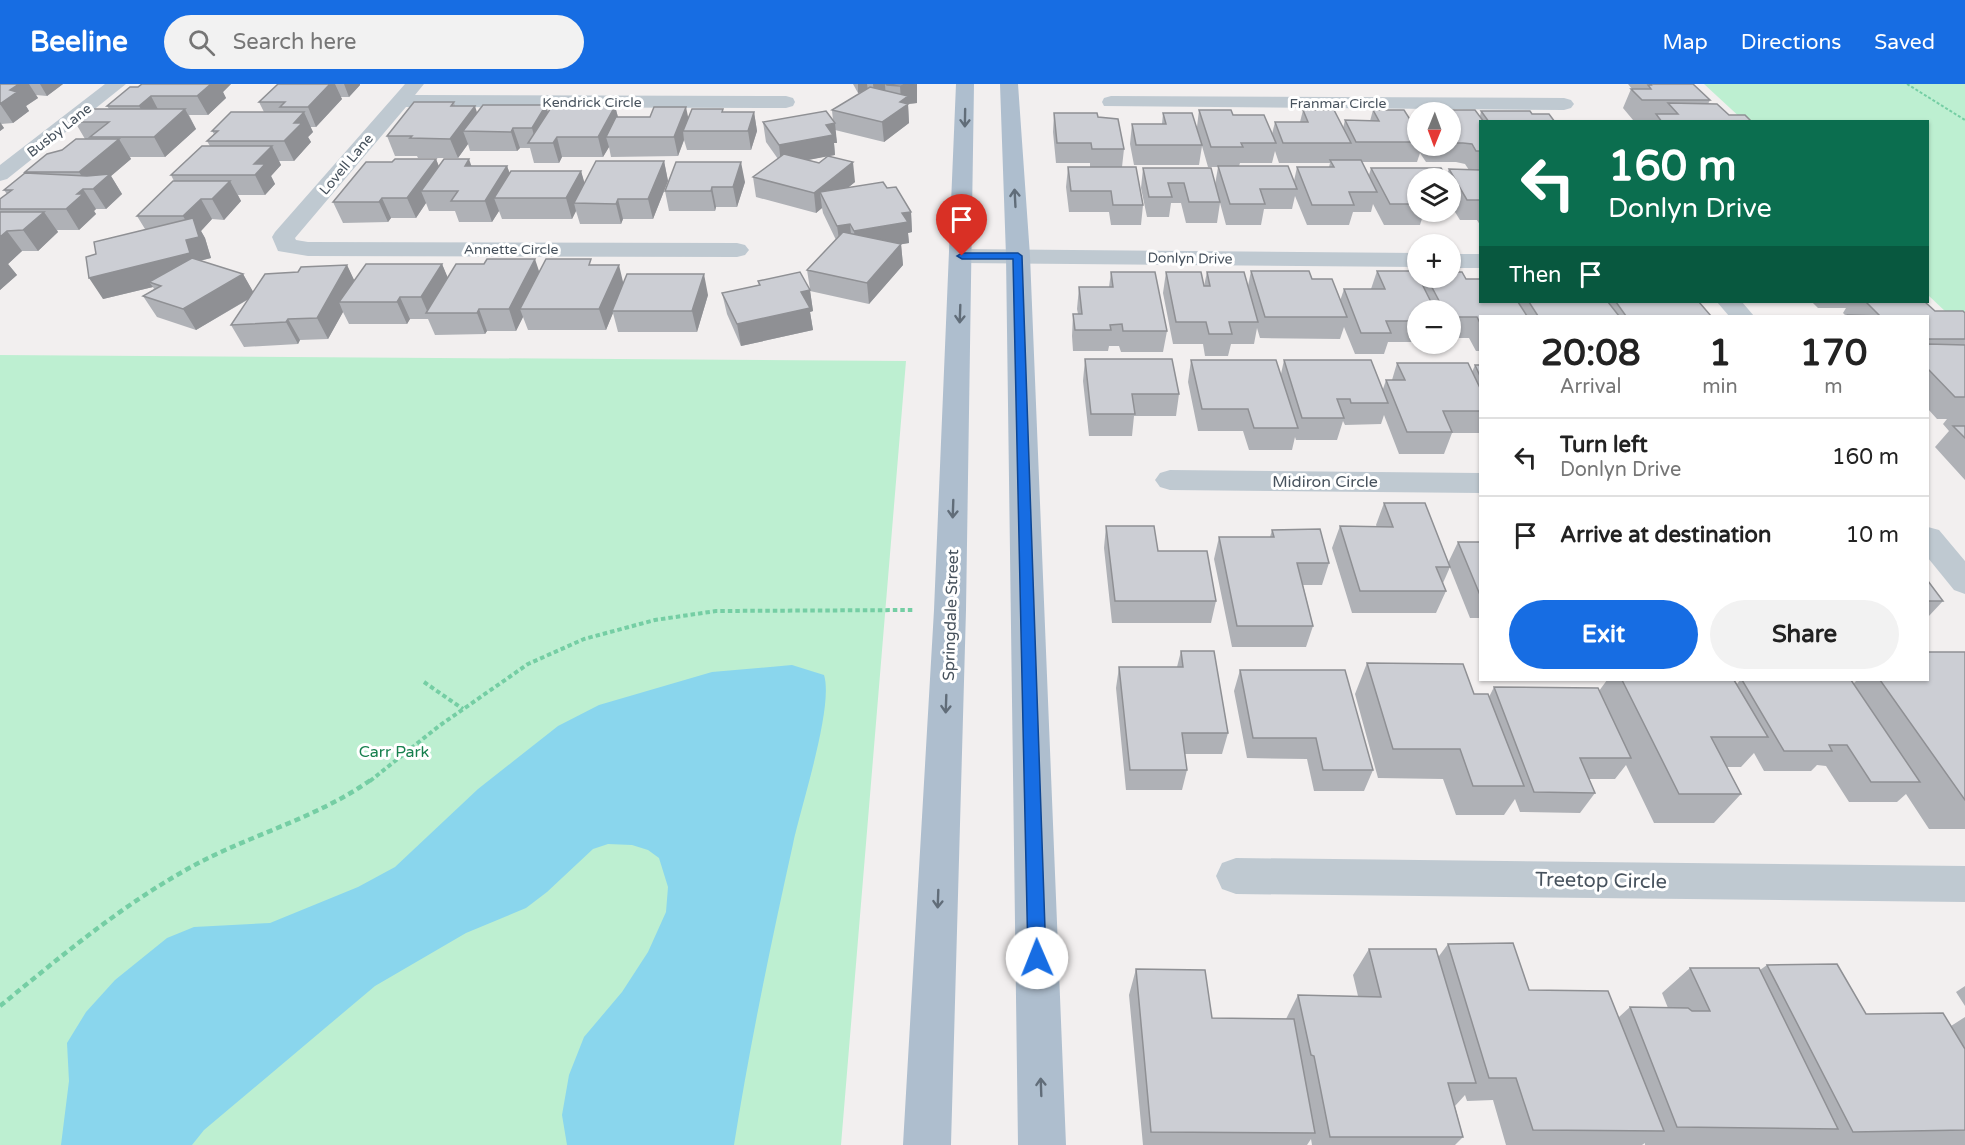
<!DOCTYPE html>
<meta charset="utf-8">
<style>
:root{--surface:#fff;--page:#f2f2f2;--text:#222;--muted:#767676;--line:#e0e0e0;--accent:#176de3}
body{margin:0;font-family:"Varela Round",sans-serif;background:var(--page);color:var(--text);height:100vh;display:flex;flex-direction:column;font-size:22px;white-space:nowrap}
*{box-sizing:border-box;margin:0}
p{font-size:20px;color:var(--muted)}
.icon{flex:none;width:33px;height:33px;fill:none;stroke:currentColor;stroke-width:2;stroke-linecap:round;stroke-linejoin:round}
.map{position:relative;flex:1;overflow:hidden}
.drawer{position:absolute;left:1479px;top:231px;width:450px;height:366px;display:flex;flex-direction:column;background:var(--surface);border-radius:0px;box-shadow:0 2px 4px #0004}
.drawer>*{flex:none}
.hud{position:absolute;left:1479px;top:36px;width:450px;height:183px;border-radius:0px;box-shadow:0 2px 4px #0004;background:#0b6e4f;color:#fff;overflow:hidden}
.needle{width:39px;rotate:181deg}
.controls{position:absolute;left:1407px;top:18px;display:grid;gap:12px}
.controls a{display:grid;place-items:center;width:54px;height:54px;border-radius:50%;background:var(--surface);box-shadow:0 2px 4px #0004;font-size:30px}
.pin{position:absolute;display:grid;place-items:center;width:51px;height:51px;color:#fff;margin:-62px -26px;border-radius:50% 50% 50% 0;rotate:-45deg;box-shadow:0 0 6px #0007}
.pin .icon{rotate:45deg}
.me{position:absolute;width:66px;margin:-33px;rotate:359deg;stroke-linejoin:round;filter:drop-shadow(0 0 4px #0008)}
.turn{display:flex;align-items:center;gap:21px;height:126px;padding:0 30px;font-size:27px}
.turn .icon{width:78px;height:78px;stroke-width:2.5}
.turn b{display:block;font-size:42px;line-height:51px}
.then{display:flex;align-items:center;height:57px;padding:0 30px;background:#0003;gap:12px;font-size:22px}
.eta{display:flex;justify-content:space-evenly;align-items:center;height:102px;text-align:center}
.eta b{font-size:36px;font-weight:800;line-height:42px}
.primary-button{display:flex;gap:12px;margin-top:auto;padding:12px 30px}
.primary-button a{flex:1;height:69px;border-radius:36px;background:var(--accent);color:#fff;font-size:24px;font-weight:800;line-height:69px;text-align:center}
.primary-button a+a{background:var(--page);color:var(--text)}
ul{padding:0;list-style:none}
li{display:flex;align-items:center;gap:18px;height:78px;padding:0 30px;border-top:2px solid var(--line)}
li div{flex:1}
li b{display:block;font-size:22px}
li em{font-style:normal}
header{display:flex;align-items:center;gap:36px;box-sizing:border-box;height:84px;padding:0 30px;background:var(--accent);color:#fff}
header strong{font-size:28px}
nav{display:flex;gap:33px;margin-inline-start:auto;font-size:21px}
.search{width:420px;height:54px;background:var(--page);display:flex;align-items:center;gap:15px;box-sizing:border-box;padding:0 21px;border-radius:33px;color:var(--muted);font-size:22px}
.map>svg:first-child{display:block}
</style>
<header>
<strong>Beeline</strong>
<div class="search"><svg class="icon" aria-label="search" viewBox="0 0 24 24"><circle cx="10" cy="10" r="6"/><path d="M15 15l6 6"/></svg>Search here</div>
<nav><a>Map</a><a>Directions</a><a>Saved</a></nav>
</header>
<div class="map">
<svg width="1965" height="1061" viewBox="0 0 1965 1061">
<rect width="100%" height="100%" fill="#f2efef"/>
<path fill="#bdefd1" d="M1704,0H1965V246L1928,211V38L1744,37Z
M0,271L906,277L841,1061H0Z"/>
<path fill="#8ad6ed" d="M792,581L824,591C834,622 801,722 793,760C771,859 750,960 734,1061H567L562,1031L569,991L584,953L622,908L648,868L666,828L668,803L659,774L648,766L632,761L608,760L593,765L547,808L526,824L466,849L375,902L204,1046L192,1061H61L69,997L67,959L86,928L115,896L167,854L194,843L270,839L358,803L395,783L478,705L558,642L599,621L712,588Z"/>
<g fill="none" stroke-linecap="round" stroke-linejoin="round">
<path stroke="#75cea4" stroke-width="2" stroke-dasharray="3 2" stroke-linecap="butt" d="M1907,0L1965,36"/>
<path stroke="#75cea4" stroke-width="4" stroke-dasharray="4.5 3" stroke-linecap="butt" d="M424,598L463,625
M370,697L439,642L528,580L584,555L655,536L716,527L913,526"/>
<path stroke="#75cea4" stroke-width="4.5" stroke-dasharray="6 4" stroke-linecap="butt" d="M0,922C59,874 117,825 184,787C244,752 315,736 372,695"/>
<path fill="#bfc9d1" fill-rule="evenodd" d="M105,0H126L7,95L0,97V81Z
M405,0H424L415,11L786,12L793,14L795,18L793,22L786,24L406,23L295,154L296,156L308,158L737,159L745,161L749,166L745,171L737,173L308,172L278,167L272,153L275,148Z
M1111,12L1564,14L1571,16L1574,20L1571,24L1564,26L1104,22L1102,18L1104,14Z
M962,165L1418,169V183L962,179L954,177L950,172L954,167Z
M1450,170H1480V184H1450Z
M1717,218H1742L1754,232H1729Z
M1170,386L1480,389V409L1170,406L1160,403L1155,396L1160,389Z
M1928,443L1939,446L1965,477V510L1954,506L1928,474Z
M1236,774L1965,782V818L1236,810L1222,805L1216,792L1222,779Z"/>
<path fill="#aebece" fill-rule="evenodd" d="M956,0H974L966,526L951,1061H903L934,526Z
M1000,0H1018L1030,172L1066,1061H1018L1006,172Z"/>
</g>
<path fill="#afb1b6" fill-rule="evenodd" d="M0,0H63L47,12L36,11L38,14L26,22L29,27L13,39L1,40L4,44L0,47Z
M142,0H231L223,8L226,14L208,31H189L196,45L165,73H130L131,75L111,92L122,110L106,125H96L94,127L96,130L79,146H57L58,148L38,167H22L8,180L17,191L0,206V115L7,110L4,106L26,89L25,88L85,55L75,38L109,25L107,22Z
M278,0H360V1L349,13H340L342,15L316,43H310L313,48L308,53L311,58L294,77H279L281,81L271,92L275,100L265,111H238L241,117L224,136L212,135L201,147L205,154L211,174L199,177L243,190L253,208L298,188L347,181L354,197L442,180L447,193L539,187L593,181L624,199L708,211L697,248H618L613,229L606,246H528L523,233L516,247H487L485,250L435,251L428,235H410L407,240H349L343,228L328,255L300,256L298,260L244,263L231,241L249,215L196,246L157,233L143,212L154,205L153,203L103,215L96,170L145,145L137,132L174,97L171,91L210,62L207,57L214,50L212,47L264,28L259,18Z
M853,0H917V19L908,20L909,39L884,58L835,46L837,59H834L835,71L829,72L855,98L847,104H887L911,128L912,148L908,149L909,159L901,160L903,181L869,220L810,207L813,227L810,228L813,246L741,262L727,230L722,209L759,201L758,197L810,205L807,186L836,156L823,129L822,124L816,129L756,113L753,93L778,75L766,58L763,38L833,37L832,26L862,8L858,9ZM827,72L819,79L808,76Z
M1628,0H1693L1710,16L1708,20L1729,31L1752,38H1652L1653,36H1633L1623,24L1631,5H1632Z
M454,18L455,22L477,29L548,28L598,22H615L618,33H688L723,28H754L757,47L751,66H687L684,56L678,72L611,73L609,63L603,73H562L559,79H534L530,64H520L517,67H470L468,60L458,74H418L417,72H395L387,52Z
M1199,26L1233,31L1272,50L1275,38H1300L1303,26L1343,44L1345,36L1370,37L1373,26L1415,44L1418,37V62H1450V28H1444L1445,26L1480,32L1481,27L1532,30L1555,38H1480V141L1477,136H1460L1450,120V94H1418V128H1424L1420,141H1384L1373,120L1371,128H1353L1349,141H1307L1295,112L1292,125H1264L1261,141H1226L1220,119L1217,139H1186L1181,119H1171L1169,133H1147L1141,104L1143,84L1215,101L1218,83H1208L1202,62L1199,81H1134L1130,60L1132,40H1162L1163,29L1197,43ZM1275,67L1279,79H1330L1329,83H1297L1294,97L1239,82L1240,79H1272ZM1420,69L1426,78H1456L1465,80L1469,86L1449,85L1446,92L1371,84L1369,91L1362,78H1417Z
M1054,29L1098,33L1124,65L1122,83L1143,121L1141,141H1111L1109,128H1069L1066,103L1068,83H1090V79H1056L1053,48Z
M436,75L439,83L507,82L510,90L581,87L584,99L664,77L668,97L653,135H623L621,140H580L576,127L572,135H502L499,127L492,138H459L455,127H429L426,119L416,134H391L388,138L343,139L333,118Z
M745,98L737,123H716L715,127H669L665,107Z
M1251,187L1312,195L1340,217L1344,205H1371L1377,187L1421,198L1422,194H1450L1466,195L1480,218H1699L1711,232H1480V267H1476L1469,254H1450V226H1418V258H1388L1384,270H1355L1344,243L1340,255L1260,254L1257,244L1254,260H1231L1228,272H1205L1203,260H1173L1163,209L1166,188L1204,202L1207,188L1248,202Z
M1111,188L1167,247L1163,268H1121L1119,262H1109L1108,267H1073L1072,252L1073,230H1078L1077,225L1079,203H1109Z
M1812,218H1925L1935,227L1965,229V396L1935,363L1949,347L1943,340L1947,335H1937L1928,325V232H1846L1843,229L1846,224H1818Z
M1085,275L1179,310L1176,332H1134L1132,352H1089L1083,297Z
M1191,276L1281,290L1284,276L1383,305L1386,296H1392L1397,279L1472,288L1475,281H1480V349H1452L1444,370H1399L1384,331L1381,340L1345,341L1343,337L1337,356H1296L1295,353L1292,366H1249L1243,347H1198L1188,298Z
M1384,419L1450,483L1443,499L1446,507L1436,529H1352L1332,464L1340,442L1377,443L1376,441Z
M1106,442L1158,467L1216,517L1211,539H1112L1104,464Z
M1272,446L1329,479L1322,501H1303L1313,542L1306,563H1232L1214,475L1219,453H1270Z
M1458,458H1480V534H1470L1448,479Z
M1928,497L1943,517L1928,533Z
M1181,567L1228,649L1222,670H1185L1187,686L1182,706H1126L1116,604L1119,583H1177Z
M1965,568V745H1929L1906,710L1897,718H1849L1826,682L1817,681L1811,687H1764L1754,669L1741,683H1727L1741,710L1714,739H1654L1626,681L1615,695H1589L1595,709L1580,729L1520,728L1515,715L1504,731H1456L1443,695L1378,694L1355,610L1367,579L1474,610L1489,613L1494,603L1599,607L1607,596H1734L1737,600L1740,596L1854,599L1857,596H1928Z
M1240,586L1373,686L1364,707H1314L1307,675L1247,674L1234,607Z
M1448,860L1529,906L1619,933L1630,923L1668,924L1662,909L1690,884L1760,886L1767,881L1866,930L1951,942L1965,933V1061H1645V1059L1642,1061H1506L1493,1016L1467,1017L1465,1011L1455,1022L1463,1053L1455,1061H1312L1311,1055L1307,1061H1143L1129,911L1136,885L1212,934L1286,935L1298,911L1358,912L1353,891L1369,865L1439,872Z
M1965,902V922L1956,908Z"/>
<path fill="#8f9094" d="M19,0H29L38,14L26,22L29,27L13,39L0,20L10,6Z
M40,0H63L47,12Z
M211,0H231L223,8L226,14L208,31L197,12Z
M330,0H335L342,15L316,43L308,23Z
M344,0H360V1L349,13Z
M858,0H867L868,7L858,9Z
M873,0H885L886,17L875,19Z
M917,0V19L908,20L909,39L884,58L882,38L901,17L900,2Z
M151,12L161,31L150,41L139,22Z
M546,21L552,41L536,59L532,44Z
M475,22L481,41L463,47L468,60L458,74L450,55Z
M615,22L620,41L606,53L609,63L603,73L598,53Z
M686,23L690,42L683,47L684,56L678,72L674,53Z
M185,25L196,45L165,73L154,53Z
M304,28L313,48L308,53L311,58L294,77L284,57L294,39Z
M754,28L757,47L751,66L748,47Z
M0,38L4,44L0,47Z
M835,39L837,59H834L835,71L781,81L779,61L826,41Z
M513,44L520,64L517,67L511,48Z
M557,53L562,73L559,79L553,59Z
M119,55L131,75L111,92L122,110L106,125L93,105H90L79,88Z
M272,62L281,81L271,92L275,100L265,111L255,91L254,80Z
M436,75L444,95L421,107L426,119L416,134L407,114Z
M469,75L476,95L465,82Z
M664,77L668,97L653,135L648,115Z
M741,78L745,98L737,123L733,103Z
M853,78L855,98L827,121L820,108L822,124L816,129L814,109Z
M507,82L514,102L494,114L499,127L492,138L485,117Z
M581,87L587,107L574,119L576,127L572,135L566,114Z
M230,97L241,117L224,136L212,115Z
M712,103L716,123L715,127L711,107Z
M83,105L96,125L94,127L96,130L79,146L66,125L77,110Z
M382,114L391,134L388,138L379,118Z
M201,115L212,135L201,147L205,154L211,174L199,177L149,198L153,203L103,215L89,194L195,153L183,132Z
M618,115L623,135L621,140L616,120Z
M44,128L58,148L38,167L23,146Z
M911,128L912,148L908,149L909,159L856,168L854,147L902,129Z
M850,140L852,160L840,162L837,142Z
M7,147L22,167L8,180L17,191L0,206V153Z
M901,160L903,181L869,220L867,199Z
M535,175L542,196L520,225L523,233L516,247L509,225Z
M442,180L451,201L428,229L421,213Z
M347,181L357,202L339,218L343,228L328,255L317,234Z
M619,181L624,202L612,227L613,229L606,246L599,225Z
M243,190L255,211L196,246L183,225Z
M704,190L708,211L697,248L692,227Z
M810,206L813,227L810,228L813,246L741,262L737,240L801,208Z
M400,213L410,235L407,240L397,218Z
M479,225L487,247L485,250L477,229Z
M288,235L300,256L298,260L286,238Z"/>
<path fill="#ccced4" stroke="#8f9094" stroke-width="1.5" d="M0,0H19L10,6L17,8L0,20Z
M142,0H211L197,12H151L139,22H107L130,3H138Z
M278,0H330L308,23H280L285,18H259Z
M886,0H915L900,2L887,1Z
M1650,0H1693L1710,16H1642L1631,5H1651L1648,1H1651Z
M870,3L908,12L900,18L908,20L882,38L832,26Z
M414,18H454L451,22H475L450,55L410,54L412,52H387Z
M554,19H598L596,22H615L598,53H557L553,59H528Z
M1668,19L1717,20L1729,31H1745L1752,38H1662L1656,30H1678Z
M483,21H546L532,44H513L511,48L463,47Z
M654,23H686L674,53H606L616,33H650Z
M91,25H185L154,53H90L109,38H75Z
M692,25H723L722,28H754L748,47H683Z
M1199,26H1231L1233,31H1264L1276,59H1241L1243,63H1211Z
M1303,26H1334L1351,59H1283L1275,38H1308Z
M1373,26H1404L1418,48V58H1356L1345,36L1379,37Z
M1445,26H1475L1484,38H1480V67H1476L1472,60L1463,59H1450V38H1453L1450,34V28H1447Z
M826,27L835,39L826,41L833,51L779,61L763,38Z
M1481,27H1530L1532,30H1549L1555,38H1489Z
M231,28H304L294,39H302L284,57H207L218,47H212Z
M1054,29H1097L1098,33L1118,35L1124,65H1092L1091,59H1057Z
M1163,29H1192L1202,61H1136L1132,40H1166Z
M76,55H119L79,88H25L47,70L62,66Z
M202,62H272L254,80H265L255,91H171Z
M784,70L819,79L828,72L853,78L814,109L753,93Z
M395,75H436L407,114H382L379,118H333L366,78H392Z
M444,75H469L465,82H507L485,117H451L458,107H421Z
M1330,76H1361L1377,108H1349L1354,121H1312L1297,83H1334Z
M596,77H664L648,115H618L616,120L574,119Z
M676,78H741L733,103H712L711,107H665Z
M1218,82H1288L1297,105H1260L1265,120H1230Z
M1068,83H1136L1143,121H1113L1111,107H1071Z
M1143,84H1211L1220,118H1189L1184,99H1168L1172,113H1149Z
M1371,84H1441L1448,94H1418V120H1390Z
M1449,85L1480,86V116H1467Z
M511,87H581L566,114H494Z
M25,89L87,92L110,90L93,105H83L77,110H83L66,125H0V115L12,106H4Z
M173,97H230L212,115H201L183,132H137Z
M883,98L887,104L896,103L911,128L902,129L908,138L854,147L850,140L837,142L820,108Z
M1450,99L1455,107H1450Z
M0,128H44L23,146L7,147L0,153Z
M193,134L199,153L186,156L190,169L89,194L86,173L96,170L94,158Z
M843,148L901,160L867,199L807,186Z
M192,174L243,190L183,225L143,212L161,202L149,198Z
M487,175H535L509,225H479L477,229H426L456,180H484Z
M546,175H591L589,181H619L599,225H520Z
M366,180H442L421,213H400L397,218H339Z
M347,181L317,234L288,235L286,238L231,241L265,190L298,188L301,183Z
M1251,187H1309L1312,195H1332L1347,233H1265Z
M1377,187H1415L1418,194H1419L1435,226H1418V237H1386L1391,249H1361L1344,205H1385Z
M800,188L810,206L801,208L810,224L737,240L722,209L760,201L758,197Z
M1111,188H1155L1167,247H1123L1122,240L1110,241L1111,246H1075L1073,230H1082L1079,203H1113Z
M1166,188H1201L1204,202H1210L1207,188H1244L1258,238H1229L1232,250H1209L1206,238H1176Z
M1450,188H1462L1466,195H1480V218H1518L1527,232H1480V239L1477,233H1450V226H1444L1427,194H1450Z
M627,190H704L692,227H612Z
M1529,218H1608L1619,232H1538Z
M1616,218H1699L1711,232H1626Z
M1866,218H1925L1935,227H1963L1965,229V255H1928V232H1849L1848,231L1880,232Z
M1928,260L1965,261V313H1955L1928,285Z
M1085,275H1172L1179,310H1132L1135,330H1091Z
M1191,276H1276L1298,344H1254L1248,325H1202Z
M1284,276H1371L1388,319H1351L1350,315H1337L1344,334H1302Z
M1397,279H1468L1480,304V327H1443L1452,348H1407L1386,296H1405Z
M1475,281H1480V292Z
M1953,342H1965V354Z
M1384,419H1425L1450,483H1436L1446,507H1360L1340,442L1393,443Z
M1106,442H1154L1158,467H1207L1216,517H1115Z
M1320,445L1329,479H1297L1313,542H1237L1219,453H1274L1272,446Z
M1458,458H1480V511Z
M1928,497L1943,517H1928Z
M1181,567H1214L1228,649H1182L1187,686H1130L1119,583H1183Z
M1928,568H1965V716L1880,596H1928Z
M1367,579L1463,580L1474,610H1488L1524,702H1473L1460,665H1393Z
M1240,586H1345L1373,686H1323L1316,654H1253Z
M1622,596H1734L1768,653H1711L1741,710H1679Z
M1742,596H1851L1920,698H1871L1847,661H1829L1832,667H1784Z
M1494,603L1598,604L1631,674H1580L1595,709L1534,708Z
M1513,859L1529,906L1608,907L1664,1047L1533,1046L1516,994H1489L1448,860Z
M1369,865H1436L1476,999H1448L1463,1053H1330L1314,972L1311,971L1298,911L1381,913Z
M1837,880L1866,930L1943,929L1965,965V1046L1853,1048L1767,881Z
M1690,884H1759L1838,1045L1677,1043L1630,923L1688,924L1692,927H1710Z
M1136,885L1205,886L1212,934L1294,935L1315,1049L1151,1048Z"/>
<defs><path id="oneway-shaft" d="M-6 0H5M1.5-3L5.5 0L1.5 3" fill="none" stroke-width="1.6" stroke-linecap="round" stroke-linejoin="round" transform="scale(1.5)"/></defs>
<g stroke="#616d79">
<use href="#oneway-shaft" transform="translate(965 34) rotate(91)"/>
<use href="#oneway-shaft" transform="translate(1015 114) rotate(-93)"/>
<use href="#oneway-shaft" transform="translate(960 230) rotate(92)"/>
<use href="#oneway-shaft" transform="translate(953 425) rotate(92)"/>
<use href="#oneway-shaft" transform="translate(946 620) rotate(92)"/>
<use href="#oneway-shaft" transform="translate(938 815) rotate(92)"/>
<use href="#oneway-shaft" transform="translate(1041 1003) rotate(-92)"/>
</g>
<path fill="#176de3" stroke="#0f4794" stroke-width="1.5" d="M1018,169L1022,172L1046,874L1043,880L1037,882L1031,880L1028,874L1013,175H962L957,172L962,169Z"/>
<g text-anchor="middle" stroke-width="6" stroke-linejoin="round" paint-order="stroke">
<g font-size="14" fill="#47525d" stroke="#fff">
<text x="592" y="23">Kendrick Circle</text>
<text x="1338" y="24">Franmar Circle</text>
<text transform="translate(59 46) rotate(-38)" y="5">Busby Lane</text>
<text transform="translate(346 80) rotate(-50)" y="5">Lovell Lane</text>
<text x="511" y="170">Annette Circle</text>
<text transform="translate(1190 174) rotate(1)" y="5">Donlyn Drive</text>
</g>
<g font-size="16" fill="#47525d" stroke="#fff">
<text x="1325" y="403">Midiron Circle</text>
<text transform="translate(950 531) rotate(-88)" y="6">Springdale Street</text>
</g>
<g font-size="16" fill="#167f4d" stroke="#fff">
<text x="394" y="673">Carr Park</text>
</g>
<g font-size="20" fill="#47525d" stroke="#fff">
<text transform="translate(1601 796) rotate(1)" y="7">Treetop Circle</text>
</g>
</g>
</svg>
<div class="controls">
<a><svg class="needle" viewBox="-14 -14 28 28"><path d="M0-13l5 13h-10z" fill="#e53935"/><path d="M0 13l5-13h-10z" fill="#767676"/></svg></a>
<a><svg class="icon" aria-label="layers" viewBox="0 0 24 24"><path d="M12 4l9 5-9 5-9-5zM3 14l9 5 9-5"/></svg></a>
<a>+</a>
<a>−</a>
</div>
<div class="pin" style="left:962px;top:172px;background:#d93025"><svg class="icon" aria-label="arrive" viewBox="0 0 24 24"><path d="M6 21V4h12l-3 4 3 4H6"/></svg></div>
<svg class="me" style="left:1037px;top:874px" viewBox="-20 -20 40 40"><circle r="19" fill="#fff"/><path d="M0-13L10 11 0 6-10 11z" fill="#176de3"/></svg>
<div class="hud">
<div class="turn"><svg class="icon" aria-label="left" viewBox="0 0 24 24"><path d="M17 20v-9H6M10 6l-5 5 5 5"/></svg><div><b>160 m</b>Donlyn Drive</div></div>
<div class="then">Then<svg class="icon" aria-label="arrive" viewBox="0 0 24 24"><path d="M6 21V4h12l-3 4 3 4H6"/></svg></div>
</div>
<section class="drawer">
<div class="eta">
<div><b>20:08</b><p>Arrival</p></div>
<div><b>1</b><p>min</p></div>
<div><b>170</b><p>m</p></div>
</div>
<ul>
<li><svg class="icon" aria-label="left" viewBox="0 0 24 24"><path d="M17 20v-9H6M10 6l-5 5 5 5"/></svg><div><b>Turn left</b><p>Donlyn Drive</p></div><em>160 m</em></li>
<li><svg class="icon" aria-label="arrive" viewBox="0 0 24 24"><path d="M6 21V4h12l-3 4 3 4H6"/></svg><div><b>Arrive at destination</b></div><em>10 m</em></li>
</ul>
<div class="primary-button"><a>Exit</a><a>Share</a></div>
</section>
</div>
